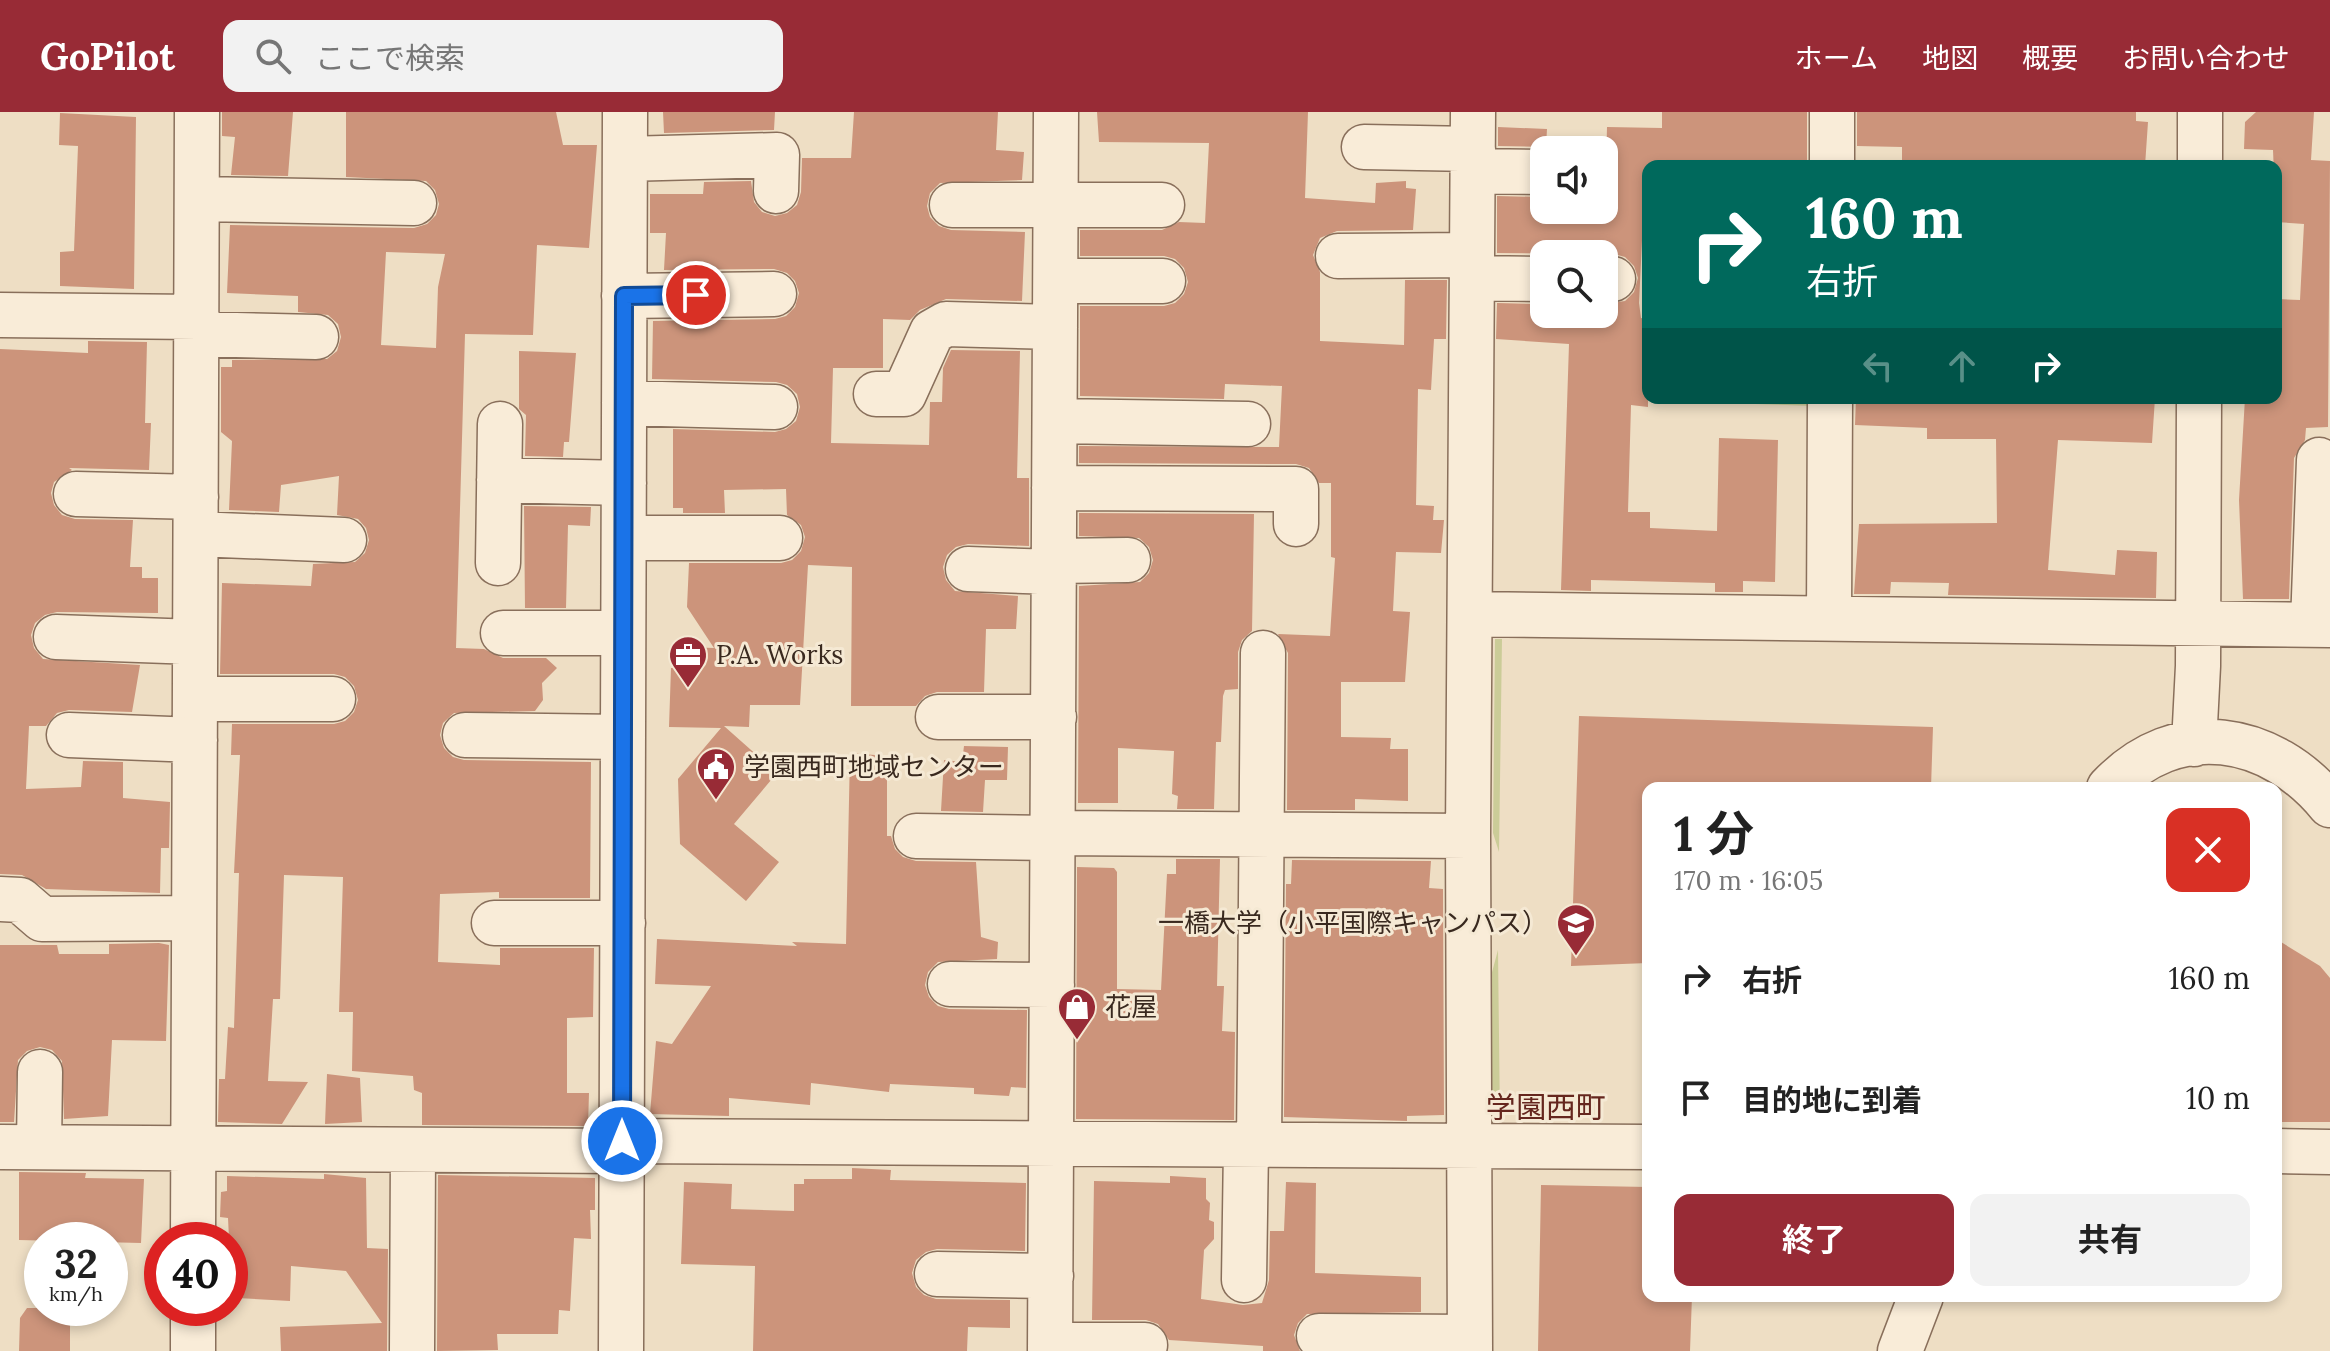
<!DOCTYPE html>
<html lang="ja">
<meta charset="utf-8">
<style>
:root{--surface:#fff;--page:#f2f2f2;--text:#222;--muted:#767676;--accent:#982b36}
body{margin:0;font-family:Lora,"Noto Sans JP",serif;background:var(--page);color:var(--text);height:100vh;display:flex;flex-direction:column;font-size:30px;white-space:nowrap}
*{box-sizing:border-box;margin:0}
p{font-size:26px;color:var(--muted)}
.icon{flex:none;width:44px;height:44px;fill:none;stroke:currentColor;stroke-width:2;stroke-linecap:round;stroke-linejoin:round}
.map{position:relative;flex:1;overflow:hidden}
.details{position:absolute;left:1642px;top:670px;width:640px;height:520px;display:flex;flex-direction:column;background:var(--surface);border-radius:16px;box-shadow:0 4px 12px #0003}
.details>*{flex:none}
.hud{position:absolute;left:1642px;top:48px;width:640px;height:244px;border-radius:16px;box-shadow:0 4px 12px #0003;background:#00695c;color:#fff;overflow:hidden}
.controls{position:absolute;left:1530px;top:24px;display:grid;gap:16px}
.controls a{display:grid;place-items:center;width:88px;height:88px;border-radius:16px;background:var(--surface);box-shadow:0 4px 12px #0003;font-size:40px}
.speed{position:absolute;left:24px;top:1110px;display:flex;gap:16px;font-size:40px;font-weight:700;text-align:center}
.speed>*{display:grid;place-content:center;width:104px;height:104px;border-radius:50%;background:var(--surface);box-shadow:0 4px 12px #0003;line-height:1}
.speed small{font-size:20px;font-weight:400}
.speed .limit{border:12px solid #d22;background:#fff;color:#111}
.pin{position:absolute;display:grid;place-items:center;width:68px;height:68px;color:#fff;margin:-34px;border:4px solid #fff;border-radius:50%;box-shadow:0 2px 8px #0007}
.me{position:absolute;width:88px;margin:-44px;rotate:0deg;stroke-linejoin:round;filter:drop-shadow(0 0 6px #0008)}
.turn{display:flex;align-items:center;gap:28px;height:168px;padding:0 32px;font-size:36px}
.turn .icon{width:104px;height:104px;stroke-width:2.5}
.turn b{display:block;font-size:56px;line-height:68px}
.lanes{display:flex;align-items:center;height:76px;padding:0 32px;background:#0003;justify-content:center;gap:40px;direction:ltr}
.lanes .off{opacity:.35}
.round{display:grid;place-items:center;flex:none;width:84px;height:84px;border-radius:16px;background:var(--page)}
.head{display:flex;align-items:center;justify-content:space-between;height:136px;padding:0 32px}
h1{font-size:48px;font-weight:700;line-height:60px}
.cta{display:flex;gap:16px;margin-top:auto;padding:16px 32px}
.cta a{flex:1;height:92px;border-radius:16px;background:var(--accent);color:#fff;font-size:32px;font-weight:700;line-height:92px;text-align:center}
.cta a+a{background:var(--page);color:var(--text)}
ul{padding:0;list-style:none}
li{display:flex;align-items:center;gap:24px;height:120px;padding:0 32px}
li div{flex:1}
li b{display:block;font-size:30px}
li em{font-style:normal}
header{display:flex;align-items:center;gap:48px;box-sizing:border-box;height:112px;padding:0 40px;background:var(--accent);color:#fff}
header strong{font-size:38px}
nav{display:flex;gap:44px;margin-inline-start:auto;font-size:28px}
.search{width:560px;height:72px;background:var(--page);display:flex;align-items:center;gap:20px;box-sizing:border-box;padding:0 28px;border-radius:16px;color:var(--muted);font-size:30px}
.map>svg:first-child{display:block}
</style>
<header>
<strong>GoPilot</strong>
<div class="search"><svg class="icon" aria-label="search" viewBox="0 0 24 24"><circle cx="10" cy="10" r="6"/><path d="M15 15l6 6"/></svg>ここで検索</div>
<nav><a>ホーム</a><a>地図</a><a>概要</a><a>お問い合わせ</a></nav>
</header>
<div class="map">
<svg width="2330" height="1239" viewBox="0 0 2330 1239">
<rect width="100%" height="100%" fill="#eedec4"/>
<path fill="#cbcc98" d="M1723,286H1815V294L1722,291Z
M1495,527H1502L1499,740L1493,721Z
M1498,838L1500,1010H1490L1491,864Z"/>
<path fill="#cc947b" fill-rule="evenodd" d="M222,0H293L288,64L231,63L235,25L222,24Z
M346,0H556L563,33H597L589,136L537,133L533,223L465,222L456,536L484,537L503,546H546L557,556L542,571L543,588L535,599L454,601L443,611L440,623L444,636L453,645L464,648L591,650L590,786H499V780L440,782L438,850L500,853V836H594L593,905L567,906V981H589L588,1014L422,1013V981L414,978L413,964L352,959L353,900H339L343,765L284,763L280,887H273L268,969L308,970L282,1012L218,1010L219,967H225L228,915L234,916L239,761H234L240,643H231L232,612H334L345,609L354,600L358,588L354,574L345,565L334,562H220L222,471L311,474L313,452L355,450L365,441L369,428L366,416L358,407L337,403L339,364L281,373L279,400L229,398L232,329L221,320V255H232V248L327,247L337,239L341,225L338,212L328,203L298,200V184L227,181L230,113L414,116L427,112L436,103L439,92L435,78L426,69L346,65ZM386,140L445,142L438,175L436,236L381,233Z
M663,0H775L774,18L664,21Z
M854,0H998L996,38L1024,40L1022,68L940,71L930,81L927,94L930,105L939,114L951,118L1025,120L1022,189L946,187L920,198L910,208L883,207V256H833L831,331L929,333L930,290H942L943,256L951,238L1020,239L1017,366H1029V434L968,432L956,435L947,443L943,455L946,468L955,479L1018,484L1016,517H986L984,580H937L925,584L916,594H851L852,455L808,453L800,593H750L749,615L724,614L777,661L734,712L779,750L746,789L680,732L678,667L721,616L669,615L671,556H686V535L714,536L687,495L689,451H781L792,448L801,439L805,425L801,413L787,403L786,377L724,378L725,401H683V396H673V317L775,320L786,317L796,309L800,295L797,282L787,273L776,270L652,267L653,209L775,207L786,204L795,195L799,181L795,169L787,161L774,157L664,158L666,121H650V82H703L704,70L751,69L754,90L762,100L775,104L787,101L797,93L801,80L802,46H851Z
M1097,0H1308L1305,86L1375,91L1376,71L1406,69V76L1416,77L1413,118L1337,119L1320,126L1313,143L1320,160V229L1404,233L1405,168H1447L1446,227H1434L1431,278L1418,277L1416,393L1434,394L1433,408H1444L1441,441L1396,440L1393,499L1410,500L1405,570H1341V625L1391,626L1390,637H1408V689L1355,687V698H1287L1288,541L1278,522L1330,524L1335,446L1331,445V371H1319L1309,356L1296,352L1079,351V334L1279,335L1282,274L1225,272L1224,287L1080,284V194H1164L1175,191L1184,182L1188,170L1184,156L1175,147L1164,144H1080V118H1162L1179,110L1205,111L1209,31L1099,30Z
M1662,0H1807V54H1648V108H1643L1639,191L1641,206L1648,207V295L1631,293L1628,400H1650V416L1717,419L1719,326L1778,328L1775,470L1743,469V480H1715V471L1591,468V479L1561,478L1569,232L1496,227L1497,191L1538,192L1537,202H1604V192L1625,189L1634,180L1638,166L1634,154L1625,145L1614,142L1497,141V84L1542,85L1541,98H1605L1607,15L1662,16Z
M1857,0H2136V9L2148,10L2145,54H1902V35L1857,34Z
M2256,0H2314L2311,48L2330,49L2328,315L2306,316L2305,328L2294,346L2289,487H2243L2239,388L2245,286H2276L2277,187L2300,188L2304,112L2276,110L2273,38L2244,37L2245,10Z
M60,1L136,5L134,177L60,174V140L74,139L78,34L59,33Z
M1498,15L1547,17L1546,35L1498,34Z
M88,229L147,230L145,311H151L149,358L69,356L72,358L54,370L51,381L54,393L62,403L75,407L133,408L130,455H142V466H158V501L57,500L45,503L35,511L31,523L34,536L43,547L140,553L132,600L69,598L57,601L46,614H29L26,677L81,675L83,649L123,650V686L170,690L169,736H161L160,781L46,777L22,763L0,762V237L88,241Z
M519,239L576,241L569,330H564L563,345L525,344L526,303L519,297Z
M1856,286H2155L2152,331L2058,328L2048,458L2115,463L2117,438L2157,440L2156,486L1948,483L1949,471L1891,470L1890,482H1854L1859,412L1997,411L1996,327H1927V316L1855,313Z
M524,394L591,395L590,414L568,413L566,496H525Z
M1079,401L1254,402L1252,519L1242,528L1238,540V577L1225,578L1223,584L1221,630H1216L1214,697H1177L1178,684L1172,682L1174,639L1118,636V691H1078L1079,474L1140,470L1149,461L1153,448L1149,435L1139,426L1079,424Z
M1579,604L1933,615L1931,676H1648V851L1571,854Z
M964,634L1008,635L1007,668H985L983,700L941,699L944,648L962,650Z
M850,641L887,644V724H891L895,737L903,745L916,749L976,750L981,825L998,830L997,847L938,850L928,860L925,873L929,885L938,894L949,897L1027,898L1026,976L1011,975L1009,984L974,982V976L890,972L889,980L811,971L810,993L729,986V1004L650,1002L656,929L672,932L711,874L655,872L657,827L797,834L792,830L846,832Z
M1176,747H1220L1217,874H1224L1222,919L1235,920L1234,1008L1076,1007L1077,755L1114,756L1117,760V877L1161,878L1167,762H1176Z
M1292,748L1431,749L1429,776L1443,777L1444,1003L1407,1004V1009L1284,1005L1286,772H1291Z
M2276,827L2320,854L2330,866V1010H2276Z
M159,831L169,833L166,929L112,928L108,1004L64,1007L62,949L52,938L40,935L27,939L18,948L14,1010H0V833H57L59,842H109V832Z
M327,962L360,966L362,1010L325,1012Z
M852,1056L891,1058L890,1068L1026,1071L1025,1139L937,1137L926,1140L916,1148L912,1161L916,1175L924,1183L936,1187L1010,1188V1216L968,1215L967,1239H753L755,1154L681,1152L684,1070L732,1072L731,1097L794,1099V1072H804V1067H852Z
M19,1060L86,1061L85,1066L144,1067L141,1131L19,1128Z
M324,1062L366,1066L367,1136L388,1137L387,1239H281L280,1215L382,1211L346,1159L291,1154L290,1189L237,1186L240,1147H230L228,1106L220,1105L221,1080L227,1079V1064L324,1067Z
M438,1063L595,1066V1098H590L591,1127L574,1126L570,1199L559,1198L558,1222H497L498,1238L437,1239Z
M1170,1064L1206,1066V1087L1210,1091L1209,1108L1214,1110V1127L1204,1138L1201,1187L1243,1193L1262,1191L1269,1168L1270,1119H1284L1286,1070L1316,1071L1315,1161L1421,1165V1200L1307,1202L1298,1211L1294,1223L1300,1239H1263V1234L1169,1228L1158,1212L1146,1208H1092L1094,1069L1170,1071Z
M1541,1073L1648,1075V1184H1692L1690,1239H1538Z
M27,1196H70V1239H19L20,1206Z"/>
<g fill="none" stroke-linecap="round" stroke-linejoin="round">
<defs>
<path id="minor" d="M1364,35L1473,37
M625,47L777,43L776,79
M1832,54V0
M2200,54V0
M1473,59L1544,60
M197,87L414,91
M952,93H1162
M1338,144L1472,143
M1472,166L1544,167
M1604,167H1613
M1056,169H1163
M624,184L774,182
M0,203L197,205
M196,222L316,225
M876,282H904L932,220L946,212L1055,215
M624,291L775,295
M1055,309L1248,312
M499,368L624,371
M1054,376L1296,377V412
M76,382L196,385
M196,422L344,428
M624,426H780
M1054,449L1128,448
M498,451L500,312
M968,457L1054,460
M1470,502L2330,513
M1829,506L1830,286
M2313,512L2319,348
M503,521H623
M56,525L195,530
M195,587H333
M938,605H1054
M69,623L195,628
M465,623L623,625
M2194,632L2198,554L2199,286
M2109,676C2177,604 2271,621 2330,693
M1053,721L1468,724
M916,724L1053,726
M0,787L20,788L42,807L194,806
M494,811H623
M950,872L1052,873
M622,1029L1648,1035
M0,1035L621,1039
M39,1035L40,960
M1259,1035L1263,541
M2276,1039L2330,1040
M193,1128L197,0
M937,1162L1051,1164
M1244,1168L1246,1035
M1319,1224L1470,1225
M1050,1233H1145
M193,1239V1196
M412,1239L413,1038
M621,1239L625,0
M1050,1239L1056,0
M1470,1239L1468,724L1473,0
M1900,1239L1921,1184"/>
</defs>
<use href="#minor" stroke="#896f5b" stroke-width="47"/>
<use href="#minor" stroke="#f9ecd8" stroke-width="44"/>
</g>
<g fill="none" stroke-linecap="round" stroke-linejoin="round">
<defs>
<path id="route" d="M622,1029L624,184L696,183"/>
</defs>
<use href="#route" stroke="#114b97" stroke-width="20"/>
<use href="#route" stroke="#1a73e8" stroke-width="14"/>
</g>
<defs>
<symbol id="office-pin" viewBox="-11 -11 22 30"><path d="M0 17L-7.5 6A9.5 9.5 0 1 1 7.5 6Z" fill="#982b36" stroke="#f5e9d4"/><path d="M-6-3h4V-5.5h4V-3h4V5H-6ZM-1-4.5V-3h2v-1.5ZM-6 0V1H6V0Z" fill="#fff"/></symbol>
<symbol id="civic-pin" viewBox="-11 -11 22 30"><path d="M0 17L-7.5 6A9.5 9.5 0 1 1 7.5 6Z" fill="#982b36" stroke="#f5e9d4"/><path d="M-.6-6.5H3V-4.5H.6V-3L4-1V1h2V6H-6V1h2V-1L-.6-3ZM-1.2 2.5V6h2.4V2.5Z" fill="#fff"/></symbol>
<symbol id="university-pin" viewBox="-11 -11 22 30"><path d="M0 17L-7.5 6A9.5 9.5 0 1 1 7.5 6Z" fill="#982b36" stroke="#f5e9d4"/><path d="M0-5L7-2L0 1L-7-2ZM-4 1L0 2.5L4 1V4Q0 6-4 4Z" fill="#fff"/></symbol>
<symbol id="shop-pin" viewBox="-11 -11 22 30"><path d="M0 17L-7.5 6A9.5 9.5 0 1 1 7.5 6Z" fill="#982b36" stroke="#f5e9d4"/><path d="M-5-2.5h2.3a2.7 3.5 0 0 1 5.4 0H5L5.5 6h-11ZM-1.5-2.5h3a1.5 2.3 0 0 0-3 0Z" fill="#fff"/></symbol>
</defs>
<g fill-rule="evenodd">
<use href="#office-pin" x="666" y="521" width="44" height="60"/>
<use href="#civic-pin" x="694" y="633" width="44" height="60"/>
<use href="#university-pin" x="1554" y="789" width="44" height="60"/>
<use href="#shop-pin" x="1055" y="873" width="44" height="60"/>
</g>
<g text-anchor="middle" stroke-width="6" stroke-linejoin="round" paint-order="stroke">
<g font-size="26" fill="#39291f" stroke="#f5e9d4" text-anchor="start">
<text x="716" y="552">P.A. Works</text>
<text x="744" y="664">学園西町地域センター</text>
<text x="1548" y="820" text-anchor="end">一橋大学（小平国際キャンパス）</text>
<text x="1105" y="904">花屋</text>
</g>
<g font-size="30" fill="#65261e" stroke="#f5e9d4">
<text x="1546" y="1006">学園西町</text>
</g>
</g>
</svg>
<div class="controls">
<a><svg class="icon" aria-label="sound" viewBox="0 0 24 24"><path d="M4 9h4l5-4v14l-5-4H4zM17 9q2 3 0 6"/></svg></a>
<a><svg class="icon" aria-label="search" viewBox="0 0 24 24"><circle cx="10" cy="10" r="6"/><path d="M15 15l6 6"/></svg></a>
</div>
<div class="speed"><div>32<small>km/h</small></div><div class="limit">40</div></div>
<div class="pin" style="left:696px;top:183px;background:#d93025"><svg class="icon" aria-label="arrive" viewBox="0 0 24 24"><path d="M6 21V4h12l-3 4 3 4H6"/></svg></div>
<svg class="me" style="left:622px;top:1029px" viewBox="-20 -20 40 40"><circle r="17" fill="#1a73e8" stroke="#fff" stroke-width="3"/><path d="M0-11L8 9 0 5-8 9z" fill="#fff"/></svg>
<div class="hud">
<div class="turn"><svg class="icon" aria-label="right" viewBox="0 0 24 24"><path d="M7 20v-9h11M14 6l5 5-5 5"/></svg><div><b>160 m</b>右折</div></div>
<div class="lanes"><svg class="icon off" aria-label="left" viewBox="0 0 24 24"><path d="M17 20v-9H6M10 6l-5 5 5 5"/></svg><svg class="icon off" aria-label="ahead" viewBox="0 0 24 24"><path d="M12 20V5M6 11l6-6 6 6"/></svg><svg class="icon" aria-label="right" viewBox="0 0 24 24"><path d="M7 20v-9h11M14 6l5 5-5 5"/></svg></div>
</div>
<section class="details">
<div class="head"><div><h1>1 分</h1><p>170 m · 16:05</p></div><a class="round" style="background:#d93025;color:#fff"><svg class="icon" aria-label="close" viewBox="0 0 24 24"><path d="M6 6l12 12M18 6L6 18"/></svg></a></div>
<ul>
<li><svg class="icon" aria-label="right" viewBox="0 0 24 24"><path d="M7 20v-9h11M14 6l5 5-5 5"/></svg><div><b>右折</b></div><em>160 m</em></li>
<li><svg class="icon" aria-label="arrive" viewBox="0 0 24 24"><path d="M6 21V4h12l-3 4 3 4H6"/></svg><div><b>目的地に到着</b></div><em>10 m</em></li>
</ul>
<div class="cta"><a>終了</a><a>共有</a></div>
</section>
</div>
